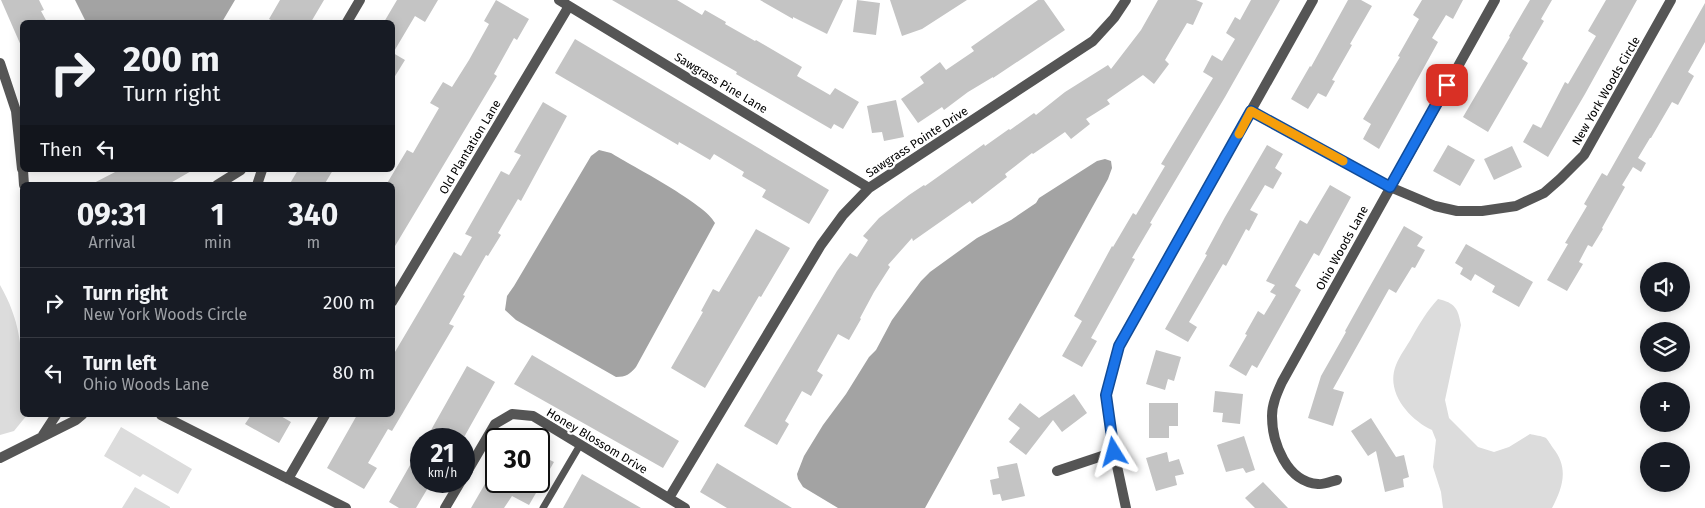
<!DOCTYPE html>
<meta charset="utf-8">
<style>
:root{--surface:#171b24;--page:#20242c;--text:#f1f3f6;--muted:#9ea1a6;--line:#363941}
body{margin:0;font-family:"Fira Sans",sans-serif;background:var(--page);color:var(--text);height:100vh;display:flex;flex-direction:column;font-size:19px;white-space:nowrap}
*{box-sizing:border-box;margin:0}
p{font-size:16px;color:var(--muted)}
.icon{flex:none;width:28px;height:28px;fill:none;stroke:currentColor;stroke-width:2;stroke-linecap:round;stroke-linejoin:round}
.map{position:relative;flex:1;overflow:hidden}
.side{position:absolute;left:20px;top:182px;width:375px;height:235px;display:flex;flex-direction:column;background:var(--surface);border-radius:8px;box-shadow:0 2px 12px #0003}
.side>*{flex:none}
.banner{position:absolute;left:20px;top:20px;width:375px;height:152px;border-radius:8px;box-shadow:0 2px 12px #0003;background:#171b24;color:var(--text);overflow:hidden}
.buttons{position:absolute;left:1640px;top:262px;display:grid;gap:10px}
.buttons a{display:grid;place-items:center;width:50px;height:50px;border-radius:50%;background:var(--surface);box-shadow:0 2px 12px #0003;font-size:25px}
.speed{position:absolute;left:410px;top:428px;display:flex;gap:10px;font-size:25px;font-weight:700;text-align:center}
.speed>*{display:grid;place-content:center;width:65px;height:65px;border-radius:50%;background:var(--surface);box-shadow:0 2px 12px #0003;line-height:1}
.speed small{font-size:12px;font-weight:400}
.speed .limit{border:2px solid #111;border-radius:8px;background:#fff;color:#111}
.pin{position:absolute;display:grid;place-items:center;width:42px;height:42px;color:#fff;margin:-21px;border-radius:10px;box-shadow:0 2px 8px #0006}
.me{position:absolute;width:55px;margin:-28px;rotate:352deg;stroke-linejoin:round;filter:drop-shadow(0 0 4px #0008)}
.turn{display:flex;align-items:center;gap:18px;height:105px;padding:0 20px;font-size:22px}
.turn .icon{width:65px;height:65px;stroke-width:2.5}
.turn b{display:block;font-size:35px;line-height:42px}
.then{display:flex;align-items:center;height:48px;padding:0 20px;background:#0003;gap:10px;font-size:19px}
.eta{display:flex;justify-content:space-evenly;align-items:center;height:85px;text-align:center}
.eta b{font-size:30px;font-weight:700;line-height:35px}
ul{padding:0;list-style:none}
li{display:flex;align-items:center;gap:15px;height:70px;padding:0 20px;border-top:1px solid var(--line)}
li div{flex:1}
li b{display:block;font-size:19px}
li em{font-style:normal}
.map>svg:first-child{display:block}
</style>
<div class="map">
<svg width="1705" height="508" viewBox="0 0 1705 508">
<rect width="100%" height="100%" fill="#fff"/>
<path fill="#dcdcdc" d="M0,285C26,330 22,365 22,415H27L14,431L0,435Z
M1438,299C1455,303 1458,308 1461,325L1445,400L1449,418L1478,447L1494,452L1509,447L1530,434C1534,435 1542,436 1546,438C1548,440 1551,445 1553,448C1569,468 1563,487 1552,508H1443L1441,492L1433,467L1436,440L1432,430C1409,419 1385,392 1396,365C1400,355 1407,346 1412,337C1420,323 1427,311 1438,299Z
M121,427L192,469L178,494L143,474L140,477L104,456Z
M135,487L170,507V508H122Z"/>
<path fill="#a3a3a3" d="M75,0H235L222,22H86Z
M599,150L611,153C632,166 706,204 715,223L636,367C630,374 626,377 616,377L516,320L505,310L507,296L514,286L591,156Z
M1105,159L1111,161L1112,168L1108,179L925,508H838L803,487L798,479L797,474L804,456L823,425L846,394L869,357L876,350L892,320L921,281L930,272L977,238L1011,220L1036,203L1039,198L1097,161Z"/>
<path fill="#c4c4c4" d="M1,0H39L44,10L41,11L47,22H22V48Z
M280,0H324L311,22H275L269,19Z
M397,0H438L425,22L415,16L393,53L405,60L392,81V22H384Z
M496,0L529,19L517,40L514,38L494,74L497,76L392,251V185H386L407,150L413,153L439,108L430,103L443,82L452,87L469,60L489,24L484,21Z
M612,0H677L702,15L705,10L726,22L725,24L755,41L756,40L802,67L797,76L830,95L835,88L859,102L843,129L834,124L831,129L736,74L737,72Z
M760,0H843L827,34L793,17V19Z
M857,0L880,3L876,35L853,32Z
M890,0H967L922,29L902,36Z
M1038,0H1044L1065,30L993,78V77L968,92L944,110L942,107L918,123L901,99L924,83L920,77L940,62L946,70L974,51L971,47Z
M1158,0H1196L1203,3L1193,25L1187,23L1165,60L1169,64L1154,84L1143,75L1107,100L1110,104L1086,119L1090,124L1071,139L1065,132L1033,154L1032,153L1005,174L1007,177L972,204L970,201L913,241L912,238L888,265L890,267L874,292L860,318L861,319L849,340L838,334L817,371L823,375L811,396L802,391L785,421L789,424L777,445L744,426L837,271L850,253L857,257L868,240L863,236L879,218L909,195L924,185L925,186L984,144L985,146L1009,129L1010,130L1034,113L1036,115L1065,92L1108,65L1111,69L1141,30Z
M1251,0H1280L1225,97L1150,223L1152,224L1132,258L1135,259L1091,338L1097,341L1082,367L1062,356L1082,321L1074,316L1112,246L1113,247L1133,213L1136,215L1165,166L1161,164L1213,78L1203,72L1212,55L1222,61L1235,39L1226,33L1235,17L1240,20Z
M1348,0H1361L1372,6L1350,44L1352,45L1332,80L1335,81L1326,97L1318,93L1308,109L1291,99L1310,66L1311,67Z
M1422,0H1463L1453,19L1446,15L1432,38L1438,42L1379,149L1363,139L1371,124L1363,119L1400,57L1398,56L1419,19L1413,15Z
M1530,0H1552L1541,19L1544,21L1522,59L1528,63L1488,132L1463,117L1510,37L1509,36Z
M1606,0H1637L1585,94L1548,157L1523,142L1533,124L1541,128L1565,82L1568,84L1596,36L1588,31Z
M1705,3V42L1688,72L1694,76L1678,105L1672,102L1651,138H1650L1638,158L1646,163L1641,172L1633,167L1622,185L1625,187L1602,228L1603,229L1592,247L1588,245L1579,262L1583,264L1567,291L1547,280L1568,244L1565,243L1587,206L1584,204L1602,173L1607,176Z
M575,39L829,190L809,224L762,197L766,190L742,176L744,172L714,154L710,160L679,142L678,145L555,73Z
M896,100L904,137L884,141L882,132L872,133L867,106Z
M543,102L567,116L521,201L518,199L498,233L501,235L488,256L486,255L463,295L465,296L449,324L454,326L392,431L388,429L368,463L377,468L364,489L327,468L357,415H392V357L454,252L461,256L472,237L465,234L501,171L509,175L521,155L514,152Z
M1267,145L1283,154L1275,168L1282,173L1273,189L1265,185L1250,210L1258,214L1249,231L1246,229L1226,266L1223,264L1189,322L1197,327L1188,342L1165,329L1207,255L1205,254L1225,217Z
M1448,145L1475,160L1460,186L1433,171Z
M1512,146L1522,167L1494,180L1484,159Z
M119,170H193L167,185H90Z
M298,170H333L324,185H289Z
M1330,185L1351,197L1319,256L1314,253L1295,286L1301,290L1257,368L1252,365L1246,376L1229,366L1247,335L1245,334L1258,311L1264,315L1276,295L1270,292L1275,285L1266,281L1300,220L1307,224Z
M1404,226L1423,237L1417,246L1425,250L1415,268L1412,267L1396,293L1389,289L1333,389L1344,392L1333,426L1308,418L1321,376L1346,332L1345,331L1365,295Z
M756,229L790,248L761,297L759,296L705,388L671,368L703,312L701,311L713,289L719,292Z
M1466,244L1533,282L1519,307L1492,292L1495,286L1475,274L1471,281L1460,274L1463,268L1455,263Z
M1156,350L1181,357L1174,381L1168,379L1165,390L1146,384Z
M532,355L679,441L663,468L514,384Z
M467,366L495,382L463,439H426Z
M1215,391L1243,394L1240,424L1222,422L1223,413L1213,412Z
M1074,394L1087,413L1062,432L1053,420L1026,455L1009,442L1020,428L1008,419L1020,403L1039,418Z
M1149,403H1178V426H1169V438H1149Z
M251,415H279L291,422L279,443L245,424Z
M1371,418L1396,457L1404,455L1409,477L1403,479L1404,487L1385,492L1376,451L1368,456L1351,431Z
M1244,436L1255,470L1246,473L1243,468L1226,472L1217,445Z
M421,446V481H432L416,508H399L389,502Z
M1167,452L1169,462L1179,459L1184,474L1175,476L1177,485L1156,491L1146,458Z
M542,456L554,462L529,505L512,496L504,508H471L496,465V481H539V462Z
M717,463L792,508H727L700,492Z
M1017,463L1025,496L1002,501L1000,494L993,495L990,480L999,478L997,467Z
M582,474L641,508H563Z
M1263,482L1288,508H1255L1245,498Z"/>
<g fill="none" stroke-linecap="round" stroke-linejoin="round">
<path stroke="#555" stroke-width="7" d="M543,508L580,445"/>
<path stroke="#555" stroke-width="10" d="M559,0L869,188
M347,22L360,0
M0,63L16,111L22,169
M1251,111L1390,187L1435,206L1457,211H1482L1516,206L1544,193L1560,179L1584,155L1671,0
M23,170L24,185
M217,185L241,170
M257,185L262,170
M392,302L569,6
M161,415L346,508
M43,435L56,415
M0,458L76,420L82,415
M1057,471L1114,452
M464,477L495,424L512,414L533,416L685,508
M288,479L325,415
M1337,480C1332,481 1324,485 1318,484C1287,482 1272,443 1272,416C1272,404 1277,393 1282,382L1495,0
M669,498L821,245L843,215L869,188L1093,41L1114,18L1126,0
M445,508L461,481
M1126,508L1114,452L1106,395L1119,346L1313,0"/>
</g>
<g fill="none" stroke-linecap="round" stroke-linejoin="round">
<defs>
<path id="route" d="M1114,452L1106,395L1119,346L1251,111L1390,187L1447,85"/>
</defs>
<use href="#route" stroke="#114b97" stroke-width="12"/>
<use href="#route" stroke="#1a73e8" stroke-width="9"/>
<path stroke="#f59e0b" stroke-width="9" d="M1239,134L1251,111L1343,161"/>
</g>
<g text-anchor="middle" stroke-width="4.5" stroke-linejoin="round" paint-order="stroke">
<g font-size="12" fill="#000" stroke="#fff">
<text transform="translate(721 83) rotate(31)" y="4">Sawgrass Pine Lane</text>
<text transform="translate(1606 91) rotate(-60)" y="4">New York Woods Circle</text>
<text transform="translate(917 142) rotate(-33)" y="4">Sawgrass Pointe Drive</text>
<text transform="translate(470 147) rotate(-59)" y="4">Old Plantation Lane</text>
<text transform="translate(1342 248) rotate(-61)" y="4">Ohio Woods Lane</text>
<text transform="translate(597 441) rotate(31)" y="4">Honey Blossom Drive</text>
</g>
</g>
</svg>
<div class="buttons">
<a><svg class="icon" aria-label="sound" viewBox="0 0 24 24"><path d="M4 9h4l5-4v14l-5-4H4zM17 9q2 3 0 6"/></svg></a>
<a><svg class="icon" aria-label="layers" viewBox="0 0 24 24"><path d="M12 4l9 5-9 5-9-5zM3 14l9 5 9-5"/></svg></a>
<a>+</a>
<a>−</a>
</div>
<div class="speed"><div>21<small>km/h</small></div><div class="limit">30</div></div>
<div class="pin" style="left:1447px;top:85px;background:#d93025"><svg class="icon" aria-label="arrive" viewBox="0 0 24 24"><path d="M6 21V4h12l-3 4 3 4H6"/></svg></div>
<svg class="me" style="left:1114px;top:452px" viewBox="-20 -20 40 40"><path d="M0-17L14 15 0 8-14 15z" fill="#1a73e8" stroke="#fff" stroke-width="4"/></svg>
<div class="banner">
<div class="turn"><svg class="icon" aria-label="right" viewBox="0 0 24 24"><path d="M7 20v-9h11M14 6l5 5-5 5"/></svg><div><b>200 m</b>Turn right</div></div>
<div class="then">Then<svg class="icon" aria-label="left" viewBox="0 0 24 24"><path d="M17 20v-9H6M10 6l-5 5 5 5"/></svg></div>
</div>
<section class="side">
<div class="eta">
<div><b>09:31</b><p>Arrival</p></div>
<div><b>1</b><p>min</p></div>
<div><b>340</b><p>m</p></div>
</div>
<ul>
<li><svg class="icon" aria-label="right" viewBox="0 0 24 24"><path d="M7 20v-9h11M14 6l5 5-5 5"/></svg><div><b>Turn right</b><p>New York Woods Circle</p></div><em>200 m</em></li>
<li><svg class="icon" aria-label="left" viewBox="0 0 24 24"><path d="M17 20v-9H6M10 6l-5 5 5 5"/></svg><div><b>Turn left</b><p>Ohio Woods Lane</p></div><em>80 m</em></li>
</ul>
</section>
</div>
